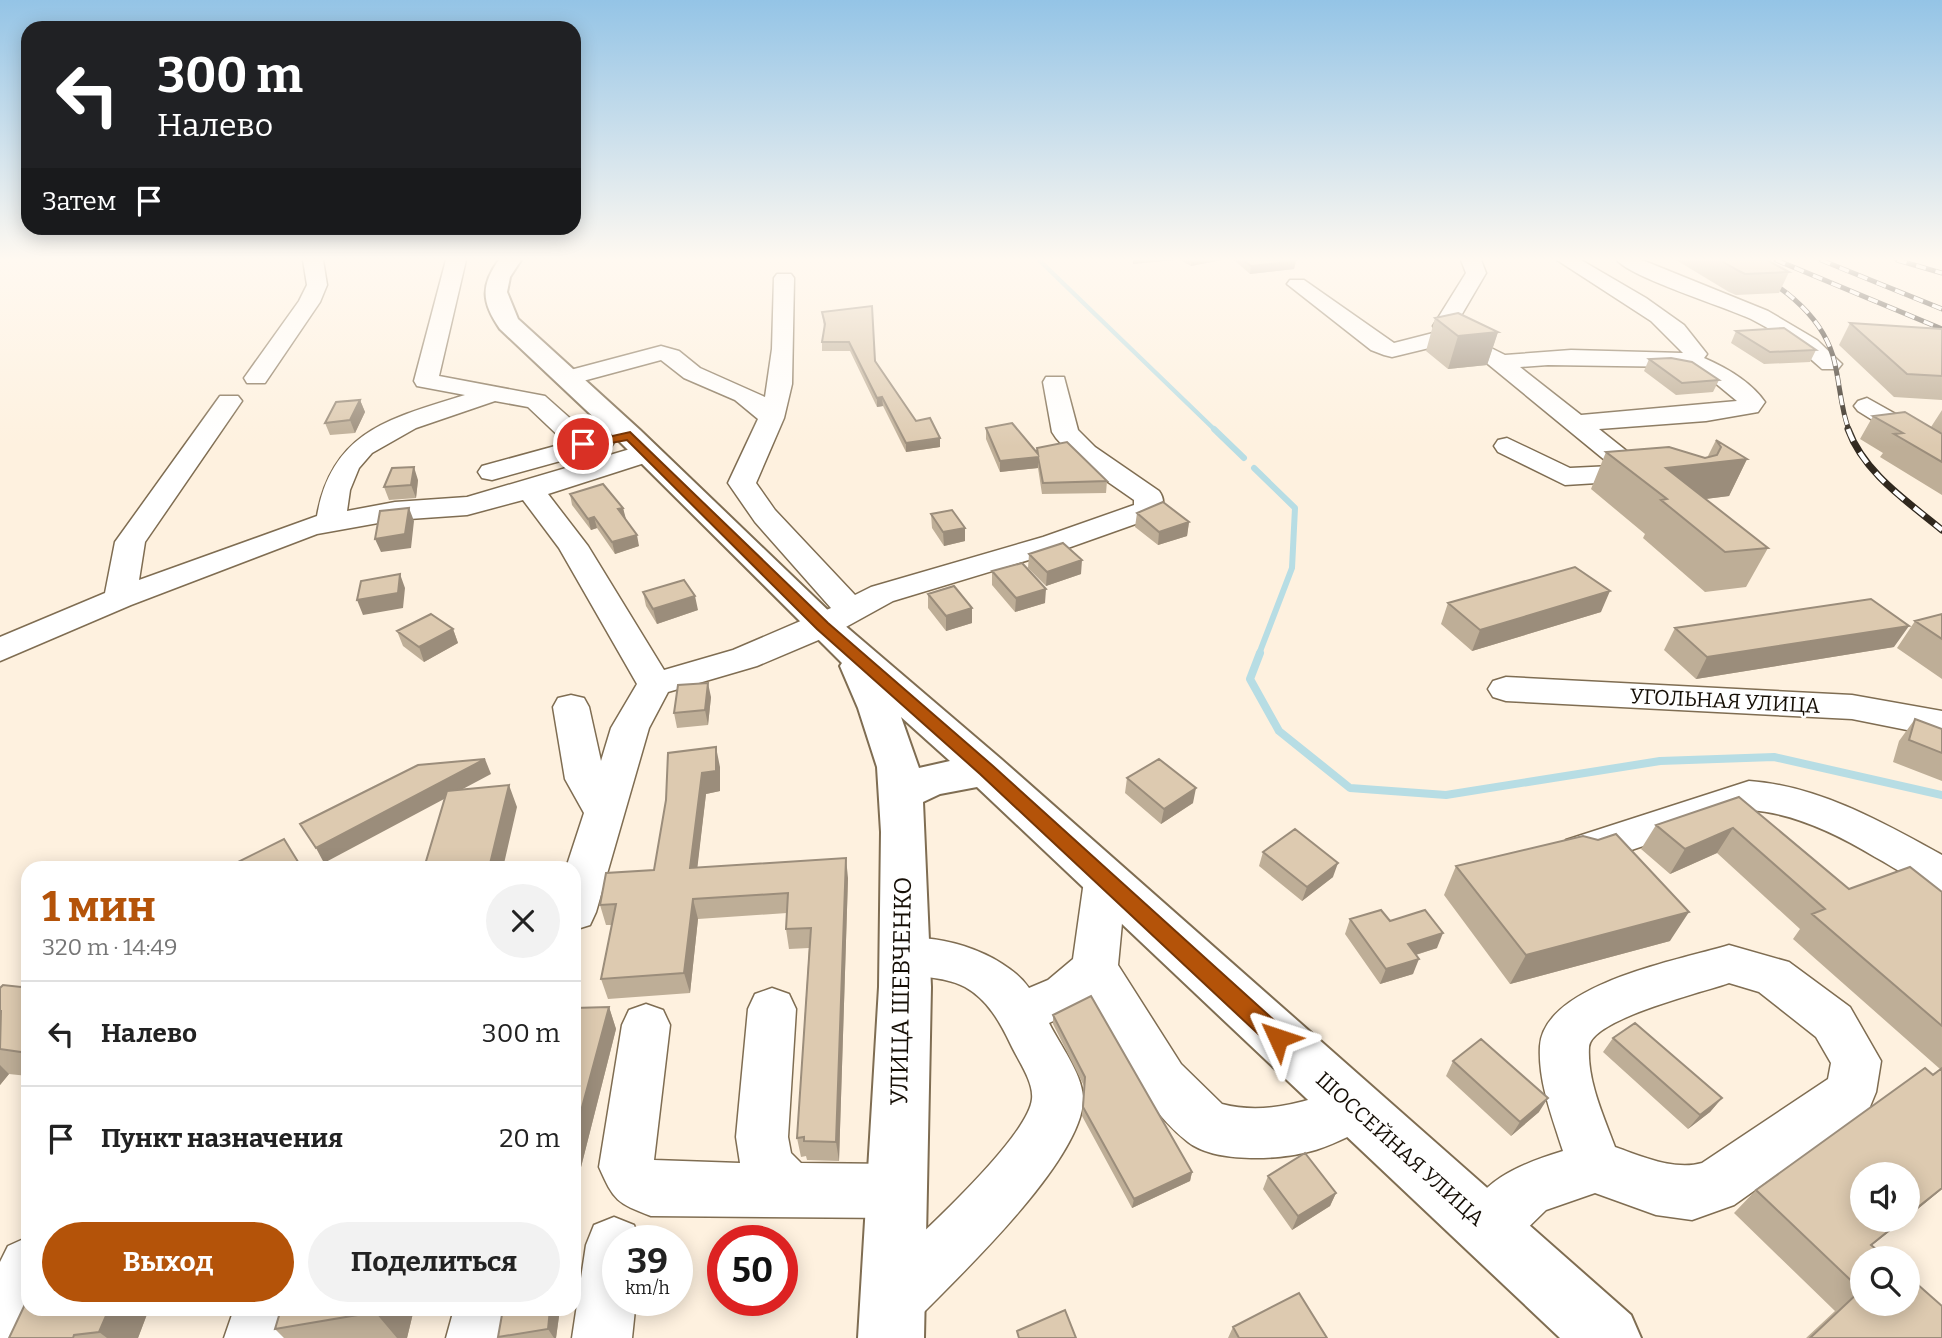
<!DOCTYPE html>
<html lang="ru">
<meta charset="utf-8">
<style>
:root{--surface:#fff;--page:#f2f2f2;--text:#222;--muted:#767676;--line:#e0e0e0;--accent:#b45309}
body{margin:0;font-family:Bitter,serif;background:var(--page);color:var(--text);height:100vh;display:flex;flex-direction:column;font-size:26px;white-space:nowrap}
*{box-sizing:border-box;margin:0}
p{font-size:23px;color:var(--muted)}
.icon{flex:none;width:38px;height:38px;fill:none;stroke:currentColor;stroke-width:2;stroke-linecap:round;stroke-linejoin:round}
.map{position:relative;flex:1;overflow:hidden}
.panel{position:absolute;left:21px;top:861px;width:560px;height:455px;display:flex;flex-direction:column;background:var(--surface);border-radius:21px;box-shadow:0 4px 18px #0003}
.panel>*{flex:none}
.hud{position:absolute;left:21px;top:21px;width:560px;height:214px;border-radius:21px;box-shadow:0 4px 18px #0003;background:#202124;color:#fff;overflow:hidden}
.controls{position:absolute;left:1850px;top:1162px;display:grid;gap:14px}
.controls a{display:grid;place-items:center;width:70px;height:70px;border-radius:50%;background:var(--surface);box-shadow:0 4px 18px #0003;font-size:35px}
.speed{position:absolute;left:602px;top:1225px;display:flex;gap:14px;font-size:35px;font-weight:700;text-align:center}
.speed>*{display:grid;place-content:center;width:91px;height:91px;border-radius:50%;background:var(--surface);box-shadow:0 4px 18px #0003;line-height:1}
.speed small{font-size:18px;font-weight:400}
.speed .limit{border:10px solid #d22;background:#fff;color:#111}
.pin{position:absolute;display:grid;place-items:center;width:60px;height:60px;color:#fff;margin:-30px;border:4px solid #fff;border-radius:50%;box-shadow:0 2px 7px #0007}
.me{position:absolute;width:77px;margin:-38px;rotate:312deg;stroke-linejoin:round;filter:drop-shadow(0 0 5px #0008)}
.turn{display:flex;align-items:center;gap:24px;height:147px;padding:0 21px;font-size:32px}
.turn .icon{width:91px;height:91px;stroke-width:2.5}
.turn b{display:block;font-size:49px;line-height:60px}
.then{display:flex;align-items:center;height:66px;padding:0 21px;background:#0003;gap:14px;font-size:26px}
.round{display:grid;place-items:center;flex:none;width:74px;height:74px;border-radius:37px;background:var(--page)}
.headline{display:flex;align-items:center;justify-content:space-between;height:119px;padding:0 21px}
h1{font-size:42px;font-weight:700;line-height:52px;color:var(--accent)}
.action{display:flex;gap:14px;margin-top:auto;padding:14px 21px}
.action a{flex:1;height:80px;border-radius:42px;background:var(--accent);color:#fff;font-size:28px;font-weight:700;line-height:80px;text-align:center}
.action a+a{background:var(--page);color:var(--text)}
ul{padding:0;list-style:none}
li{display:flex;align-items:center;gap:21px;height:105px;padding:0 21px;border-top:2px solid var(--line)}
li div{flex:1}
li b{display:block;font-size:26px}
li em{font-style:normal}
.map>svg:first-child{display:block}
</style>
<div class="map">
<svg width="1942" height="1338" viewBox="0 0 1942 1338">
<rect width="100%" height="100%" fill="#fef1df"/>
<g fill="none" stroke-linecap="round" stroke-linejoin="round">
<path stroke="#b7dde4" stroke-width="4.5" d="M1039,260L1215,430"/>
<path stroke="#b7dde4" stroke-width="6" d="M1214,429L1244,458
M1254,468L1295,508L1292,568L1259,654"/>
<path stroke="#b7dde4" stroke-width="8" d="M1260,653L1250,679L1279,731L1350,788L1446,795L1660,761L1774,757L1942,795"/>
<defs>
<path id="minor" d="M303,260H323L327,285L320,302L265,383H247L244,378L299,301L307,285Z
M446,260H466L439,376L545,396L590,436L602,433L611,435L615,441L611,447L492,480L482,478L478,472L482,466L566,443L528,407L495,401L416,428L372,453L359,468L350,490L347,511L395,502L467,497L637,447H657L660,453L657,459L548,494L588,546L664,670L733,650L831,608L755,522L728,483L758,419L735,400L684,378L661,360L568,385L559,383L556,378L559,373L661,346L679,351L700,368L765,397L772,349L774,278L777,274H791L794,278L792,384L784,418L756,483L775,510L855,595L871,587L1043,537L1134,505V500L1075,459L1056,438L1052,432L1043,382L1046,377H1064L1078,430L1095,447L1159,491C1165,499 1164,508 1158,516L1065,549L893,601L835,633L757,666L668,692L649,728L596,912L590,925L574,930V868H566L584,813L565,779L553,707L558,698L571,695L584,698L589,707L601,761L611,728L637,684L559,548L523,500L467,515L395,520L317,534L131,605L0,661V637L105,593L115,542L220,396H238L242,401L145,542L139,580L317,516C332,430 392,418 465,395L417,386L414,381Z
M1461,260H1481L1486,273L1455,326L1461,336L1458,341L1392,357L1384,355L1371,350L1287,284L1290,280H1304L1394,343L1437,332L1433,326L1466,273Z
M1557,260H1581L1646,298L1684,325L1707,354L1704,358C1727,368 1750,381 1765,402L1758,412L1706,421L1599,429L1643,464L1656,466L1660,472L1656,478L1646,480L1565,485L1498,452L1494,446L1498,440L1507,438L1570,468L1612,466L1483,360L1479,355L1483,350L1491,348L1505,355L1571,350L1683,353L1651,321ZM1548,365L1684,367L1714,382L1737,401L1581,415L1520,367Z
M1617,260H1642L1768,311L1817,340L1842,364L1838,369H1822C1800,349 1777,332 1751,319C1725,307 1630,277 1617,260Z
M1867,398L1942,440V459L1932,457L1858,411L1854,406L1858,401Z
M1506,677L1852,695L1942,711V737L1852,719L1506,701L1493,697L1488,689L1493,681Z
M1749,781C1819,786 1882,822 1942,855V892C1918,884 1897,869 1875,857C1837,834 1794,813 1750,810L1581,867L1566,862L1560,851L1566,840Z
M1105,864L1120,869L1126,881L1118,965L1181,1064L1222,1104C1267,1116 1313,1100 1355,1084L1373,1091L1381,1108L1373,1125C1352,1134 1330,1147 1308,1152C1276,1160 1215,1163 1188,1142C1143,1107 1118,1049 1090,1001L1082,1008L1049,1023C1060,1045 1081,1072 1083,1096C1087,1157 955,1280 913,1323L892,1331L871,1323L863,1302L871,1281C904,1250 1028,1140 1032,1099C1034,1082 1018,1060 1011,1045C1000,1022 988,1000 965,987C943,975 912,978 888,970L881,956L888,942C929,928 1004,952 1029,988L1048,980L1073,959L1084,881L1090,869Z
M1729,945L1789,962L1850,1007L1881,1061L1876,1092L1869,1109L1734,1205L1692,1220L1656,1215L1595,1193L1546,1210L1507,1248L1487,1256L1467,1248L1459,1228C1479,1181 1517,1165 1563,1151C1552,1117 1538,1081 1540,1046C1544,984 1680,960 1729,945ZM1729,983L1759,992L1816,1037L1831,1063L1828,1079L1702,1163C1674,1171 1641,1156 1615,1147C1604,1117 1587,1081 1589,1047C1591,1019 1704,992 1729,983Z
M772,988L789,994L796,1009L788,1137L791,1153L801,1163L896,1164L915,1172L923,1191L915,1210L896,1218L651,1216C617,1203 614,1201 599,1167L622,1025L629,1010L646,1004L663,1010L670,1025L654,1160L740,1163L736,1137L748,1009L755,994Z
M614,1217L634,1225L640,1241H618V1300H636L632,1338H572L586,1245L594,1225Z
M28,1237V1309H38L26,1338H0V1262L8,1246Z
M234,1309H292L284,1338H224Z
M454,1309H512L506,1338H446Z"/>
<path id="major" d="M499,260H521L510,277L507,292L518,319L640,430L836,618L1001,759L1631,1315L1641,1338H1560L977,787L940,794L923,802L931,987L924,1338H858L879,987L881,832L877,767L858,708L840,666L842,663L620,442L500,329C482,303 480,286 499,260ZM901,717L950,761L919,768Z"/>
</defs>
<use href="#minor" stroke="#7f6d52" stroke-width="3"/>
<use href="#major" stroke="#7f6d52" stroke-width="4"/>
<use href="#minor" fill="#fff" fill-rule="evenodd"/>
<use href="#major" fill="#fff" fill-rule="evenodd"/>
<defs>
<path id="rail-far1" d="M1736,260C1776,283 1819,310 1833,356C1840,381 1840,407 1849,430
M1776,260L1942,329
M1821,260L1942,309
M1897,260L1942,273"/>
<path id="rail" d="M1848,429C1864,473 1907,501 1942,530"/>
</defs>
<use href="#rail-far1" stroke="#30281e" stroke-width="5"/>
<use href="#rail" stroke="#30281e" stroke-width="7"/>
<use href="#rail-far1" stroke="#fff" stroke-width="3.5" stroke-dasharray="10" stroke-linecap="butt"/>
<use href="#rail" stroke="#fff" stroke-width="4.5" stroke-dasharray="13" stroke-linecap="butt"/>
</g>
<path fill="#beae97" d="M1180,260H1221L1191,266Z
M1234,260H1293L1296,261L1294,269L1250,274Z
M1676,260H1767L1789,272L1779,293L1736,295L1729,292Z
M822,312L875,361L916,421L940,438V447L906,452L883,406L877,407L850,351H822V342L824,327Z
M1435,318L1498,332L1487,365L1448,369L1426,351Z
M1850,323L1942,329V400L1894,397L1839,345Z
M1736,331L1816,350L1810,362L1764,364L1731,343Z
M1649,359L1719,380L1713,392L1676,395L1644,371Z
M360,400L365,412L355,433L330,435L325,423Z
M1942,410V495L1880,457L1883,453L1860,439L1873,416L1931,427Z
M986,428L1037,452V448L1107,481L1106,493L1042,494L1038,468L1000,472L986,439Z
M1716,440L1747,459L1729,496L1705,499L1768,548L1746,587L1705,592L1643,538L1645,534L1591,489L1606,452L1705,458H1707Z
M418,480L416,498L389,500L384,487Z
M570,494L623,508L625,519L639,546L615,554L597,528L591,530L572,505Z
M1137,513L1189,522L1187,536L1158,545L1135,527Z
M931,514L965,541L944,546L932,528Z
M1029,554L1081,574L1046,586L1028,568Z
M992,571L1045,603L1015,612L992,585Z
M643,592L698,610L657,624L646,606Z
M928,594L972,623L946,631L928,608Z
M1448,603L1601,612L1472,651L1441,624Z
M1942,614V679L1897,648L1915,621Z
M1675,628L1894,647L1696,679L1664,650Z
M453,629L458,643L424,662L403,646L397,631Z
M711,697L708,725L677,728L674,713Z
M1915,719L1942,729V781L1893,762L1899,741Z
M720,767V791L706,794L697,867L848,878L839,1161L807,1160L806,1156L801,1157L797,1138L809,948L789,949L786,929L787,913L698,919L690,993L608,999L601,979L612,925H606L600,905L654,870Z
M1127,778L1193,803L1161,824L1125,793Z
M1739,797L1849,889L1942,892V1189L1908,1217V1174L1862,1220H1904L1872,1245L1942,1338H1806L1835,1311L1734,1213L1756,1190L1940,1069L1793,939L1800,929L1717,853L1670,874L1641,849L1656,825Z
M1263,852L1333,877L1302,901L1259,866Z
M1456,866L1670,941L1510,984L1444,895Z
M1350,919L1390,921L1437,948L1416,955L1413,974L1380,984L1345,934Z
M28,980V1076L9,1074L0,1085V988L21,987Z
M609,1007L616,1029L578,1179H574V1008Z
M1053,1015L1192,1172L1190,1181L1132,1208L1082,1116L1084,1086L1053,1024Z
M1613,1038L1722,1098L1710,1112L1688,1129L1603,1052Z
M1453,1061L1539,1112L1511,1136L1446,1076Z
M1268,1176L1336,1193L1330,1206L1292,1230L1263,1189Z
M28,1309H149L138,1338H9Z
M281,1309H414L407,1338H284L275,1329Z
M560,1309L556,1338H499L498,1337Z
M1233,1327L1327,1338H1228Z"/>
<path fill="#9b8d7b" d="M1133,260H1175L1133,264Z
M1191,260H1221L1191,266Z
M1296,261L1294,269L1250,274L1251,266Z
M1498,332L1487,365L1448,369L1458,336Z
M882,397L883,406L877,407V398Z
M360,400L365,412L355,433L350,420Z
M940,438V447L906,452V443Z
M1038,457V468L1000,472V461Z
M1747,459L1729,496L1666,504V468Z
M414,467L418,480L416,498L411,485Z
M409,508L414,521L411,548L381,552L375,539Z
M623,508L626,519L621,521L618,509Z
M594,517L597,528L591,530L588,519Z
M1189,522L1187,536L1158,545L1159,532Z
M965,528V541L944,546L943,532Z
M637,535L639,546L615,554L612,542Z
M1082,560L1081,574L1046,586L1047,572Z
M400,574L405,588L403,608L363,615L357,600Z
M1046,589L1045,603L1015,612L1016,598Z
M1610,591L1601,612L1472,651L1480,630Z
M695,596L698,610L657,624L653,609Z
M972,608V623L946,631V616Z
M1909,626L1894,647L1696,679L1707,657Z
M453,629L458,643L424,662L419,647Z
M708,683L711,697L708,725L705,710Z
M716,747L720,767V791L706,794L695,888L690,868L702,773Z
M485,759L491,774L324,863L316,848Z
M509,785L517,807L503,868H489Z
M1196,788L1193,803L1161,824L1164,809Z
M1733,828L1717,853L1670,874L1685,849Z
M846,858L848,878L839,1161L836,1142Z
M1338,863L1333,877L1302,901L1307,887Z
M693,899L698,919L690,993L684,973Z
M1689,912L1670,941L1510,984L1526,955Z
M1443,933L1437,948L1402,959L1408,944Z
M1419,959L1413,974L1380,984L1386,969Z
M609,1007L616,1029L578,1179L574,1170V1137Z
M0,1065L9,1074L0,1085Z
M1548,1098L1539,1112L1511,1136L1520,1122Z
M1722,1098L1710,1112L1688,1129L1700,1115Z
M1192,1172L1190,1181L1132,1208L1134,1199Z
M1942,1188V1189L1908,1217V1215Z
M1336,1193L1330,1206L1292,1230L1298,1216Z
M1902,1220H1904L1845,1266L1871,1245Z
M109,1309H149L138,1338H107L99,1332Z
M376,1309H414L407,1338H397L375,1312Z
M550,1309H560L556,1338H554L548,1329Z"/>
<path fill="#ddcab0" stroke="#9b8d7b" stroke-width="2" d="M1243,260H1293L1296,261L1251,266Z
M1720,260H1767L1789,272L1745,274L1739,271Z
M872,306L875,361L916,421L930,418L940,438L906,443L882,397L877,398L849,342H822L825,324L822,312Z
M1458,313L1498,332L1458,336L1435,318Z
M1850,323L1942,329V376L1907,374Z
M1784,328L1816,350L1770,352L1736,331Z
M1671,358L1692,362L1719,380L1682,383L1649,359Z
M360,400L350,420L325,423L336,402Z
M1905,412L1942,434V462L1894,434L1903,433L1873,416Z
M1012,423L1038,454L1037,448L1067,442L1107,481L1043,483L1038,457L1000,461L986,428Z
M1716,440L1747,459L1666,468L1768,548L1725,552L1661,500L1667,499L1606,452L1669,447L1705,458L1717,455L1721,447Z
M414,467L411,485L384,487L392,468Z
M603,484L623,508L618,509L637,535L612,542L594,517L588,519L570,494Z
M1163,502L1189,522L1159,532L1137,513Z
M409,508L405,534L375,539L380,511Z
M952,510L965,528L943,532L931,514Z
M1063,543L1082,560L1047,572L1029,554Z
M1022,563L1046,589L1016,598L992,571Z
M1575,567L1610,591L1480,630L1448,603Z
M400,574L398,593L357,600L361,581Z
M684,580L695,596L653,609L643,592Z
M954,586L972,608L946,616L928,594Z
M1871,599L1909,626L1707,657L1675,628Z
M431,614L453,629L419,647L397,631Z
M1942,614V639L1915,621Z
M708,683L705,710L674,713L678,685Z
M1915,719L1942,729V753L1909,740Z
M716,747V771L702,773L690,868L846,858L836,1142L804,1141V1137L797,1138L811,928L786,929L788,893L693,899L684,973L601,979L616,904L600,905L606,873L654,870L666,800L668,753Z
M485,759L316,848L300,824L418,765Z
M1159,759L1196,788L1164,809L1127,778Z
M509,785L489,868H424L447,791Z
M1739,797L1849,889L1910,867L1942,892V1026L1812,914L1825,909L1733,828L1685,849L1656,825Z
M1295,829L1338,863L1307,887L1263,852Z
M1616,834L1689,912L1526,955L1456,866L1583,836L1598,840Z
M284,839L300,865L294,868H226Z
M1381,910L1390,921L1425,910L1443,933L1408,944L1419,959L1386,969L1350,919Z
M28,980V1053L0,1049L1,1011H0V988L3,985L21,987Z
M1091,996L1192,1172L1134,1199L1083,1107L1085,1077L1053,1015Z
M609,1007L574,1137V1008Z
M1635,1023L1722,1098L1700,1115L1613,1038Z
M1481,1039L1548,1098L1520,1122L1453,1061Z
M1925,1068L1933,1075L1942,1068V1188L1908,1215V1174H1862V1220H1902L1871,1245L1887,1258H1862V1304H1908V1276L1942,1306V1338H1810L1861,1290L1756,1190Z
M1305,1153L1336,1193L1298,1216L1268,1176Z
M1299,1293L1327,1338H1239L1233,1327Z
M28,1298V1309H109L99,1332L74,1335L73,1338H9Z
M281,1309H376L375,1312L275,1329Z
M503,1309H550L548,1329L498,1337Z
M1065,1310L1076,1338H1019L1017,1331Z"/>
<linearGradient id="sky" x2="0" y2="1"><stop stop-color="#94c4e6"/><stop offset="0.58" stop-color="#fff9f1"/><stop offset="1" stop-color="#fff9f1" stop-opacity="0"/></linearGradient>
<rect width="1942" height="447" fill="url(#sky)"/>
<path fill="#b45309" stroke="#753606" stroke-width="2" d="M630,432L828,623L993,766L1286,1031L1289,1038L1286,1045L1278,1048L1270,1045L980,774L817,629L627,440L583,448L577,444Z"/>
<g text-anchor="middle" stroke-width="5" stroke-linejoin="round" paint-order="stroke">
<g font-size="21" fill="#160f06" stroke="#fff">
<text transform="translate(1725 701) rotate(3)" y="7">УГОЛЬНАЯ УЛИЦА</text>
<text transform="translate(1400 1149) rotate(42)" y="7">ШОССЕЙНАЯ УЛИЦА</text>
</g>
<g font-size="24" fill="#160f06" stroke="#fff">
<text transform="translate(901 991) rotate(-89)" y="8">УЛИЦА ШЕВЧЕНКО</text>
</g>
</g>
</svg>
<div class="controls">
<a><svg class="icon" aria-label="sound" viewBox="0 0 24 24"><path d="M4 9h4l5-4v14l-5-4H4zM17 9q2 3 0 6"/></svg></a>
<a><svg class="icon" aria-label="search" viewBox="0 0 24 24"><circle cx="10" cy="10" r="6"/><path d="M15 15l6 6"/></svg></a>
</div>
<div class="speed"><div>39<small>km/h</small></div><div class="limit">50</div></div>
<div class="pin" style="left:583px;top:444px;background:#d93025"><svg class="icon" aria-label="arrive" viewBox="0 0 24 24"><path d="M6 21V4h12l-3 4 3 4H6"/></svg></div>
<svg class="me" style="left:1278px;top:1038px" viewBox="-20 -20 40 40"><path d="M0-17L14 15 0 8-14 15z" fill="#b45309" stroke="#fff" stroke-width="4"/></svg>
<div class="hud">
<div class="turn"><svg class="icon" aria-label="left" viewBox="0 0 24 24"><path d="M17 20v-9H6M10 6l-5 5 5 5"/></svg><div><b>300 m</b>Налево</div></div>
<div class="then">Затем<svg class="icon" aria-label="arrive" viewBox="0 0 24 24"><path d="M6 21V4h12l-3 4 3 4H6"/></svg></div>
</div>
<section class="panel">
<div class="headline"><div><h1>1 мин</h1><p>320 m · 14:49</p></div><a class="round"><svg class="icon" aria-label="close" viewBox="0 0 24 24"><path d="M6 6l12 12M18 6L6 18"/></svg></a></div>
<ul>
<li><svg class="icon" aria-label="left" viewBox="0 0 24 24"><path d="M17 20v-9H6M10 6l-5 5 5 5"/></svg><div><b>Налево</b></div><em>300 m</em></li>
<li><svg class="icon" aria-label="arrive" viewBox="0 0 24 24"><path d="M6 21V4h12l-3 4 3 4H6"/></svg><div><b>Пункт назначения</b></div><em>20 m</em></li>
</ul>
<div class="action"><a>Выход</a><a>Поделиться</a></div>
</section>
</div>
